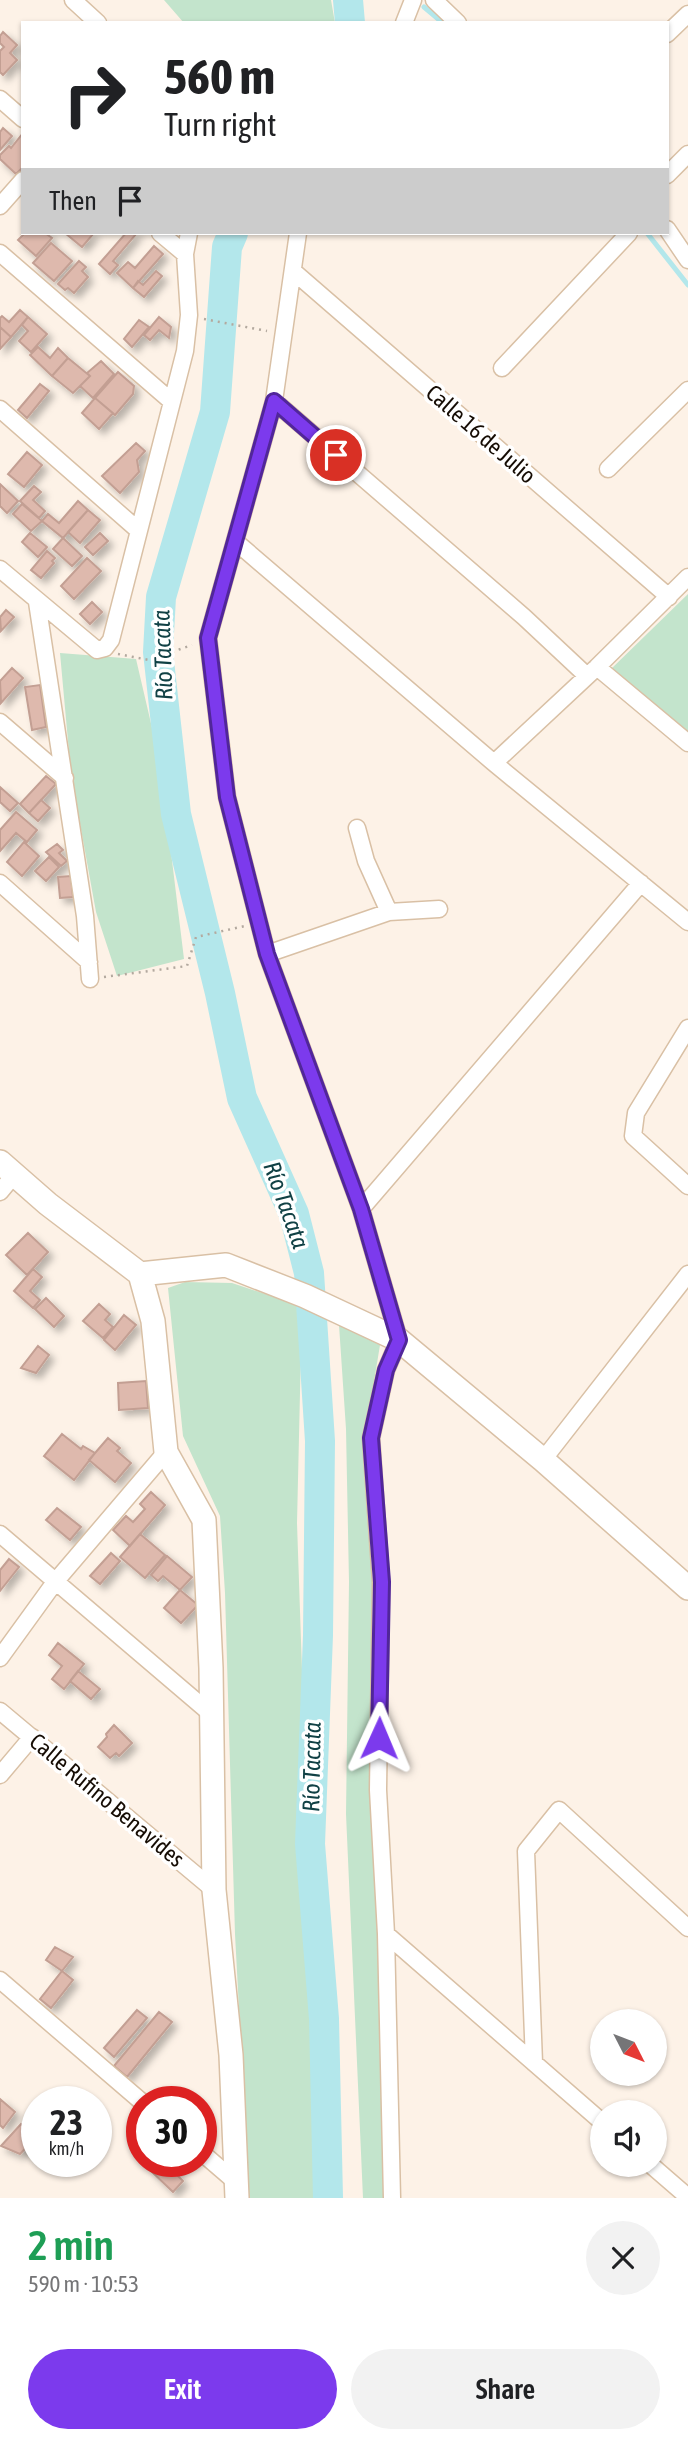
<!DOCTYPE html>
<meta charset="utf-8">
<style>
:root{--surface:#fff;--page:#f2f2f2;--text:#202124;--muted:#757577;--accent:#7c3aed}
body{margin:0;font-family:"Asap Condensed",sans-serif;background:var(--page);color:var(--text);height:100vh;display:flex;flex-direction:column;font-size:26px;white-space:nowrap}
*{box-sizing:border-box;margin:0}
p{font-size:23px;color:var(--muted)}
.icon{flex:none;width:38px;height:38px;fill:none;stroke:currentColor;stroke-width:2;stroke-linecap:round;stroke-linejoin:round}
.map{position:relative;height:2198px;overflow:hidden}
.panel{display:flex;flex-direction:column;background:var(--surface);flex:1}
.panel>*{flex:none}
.banner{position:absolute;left:21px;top:21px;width:648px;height:214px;border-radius:0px;box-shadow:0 2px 5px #0004;background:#fff;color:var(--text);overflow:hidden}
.needle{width:46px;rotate:132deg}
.buttons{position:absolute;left:590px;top:2009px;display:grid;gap:14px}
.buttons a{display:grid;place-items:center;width:77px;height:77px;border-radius:50%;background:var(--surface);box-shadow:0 2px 5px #0004;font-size:35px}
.speed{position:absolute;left:21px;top:2086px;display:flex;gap:14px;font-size:35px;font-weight:700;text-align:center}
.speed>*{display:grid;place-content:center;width:91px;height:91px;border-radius:50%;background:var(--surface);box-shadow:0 2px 5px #0004;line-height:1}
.speed small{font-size:18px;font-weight:400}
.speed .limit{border:10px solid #d22;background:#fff;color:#111}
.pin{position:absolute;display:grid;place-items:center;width:60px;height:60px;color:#fff;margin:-30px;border:4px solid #fff;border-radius:50%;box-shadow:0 2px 7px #0007}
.me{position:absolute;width:77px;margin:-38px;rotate:1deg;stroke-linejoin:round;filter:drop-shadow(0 0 5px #0008)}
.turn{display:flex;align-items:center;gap:24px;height:147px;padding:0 28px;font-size:32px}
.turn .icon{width:91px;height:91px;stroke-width:2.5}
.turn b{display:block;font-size:49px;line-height:60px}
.then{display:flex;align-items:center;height:66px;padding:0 28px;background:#0003;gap:14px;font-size:26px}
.round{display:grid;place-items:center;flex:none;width:74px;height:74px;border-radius:37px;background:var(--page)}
.overview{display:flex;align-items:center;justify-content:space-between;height:119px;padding:0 28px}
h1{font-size:42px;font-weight:600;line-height:52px;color:#1e9e55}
.button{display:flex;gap:14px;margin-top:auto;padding:14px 28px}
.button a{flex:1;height:80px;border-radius:42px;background:var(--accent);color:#fff;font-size:28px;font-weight:600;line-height:80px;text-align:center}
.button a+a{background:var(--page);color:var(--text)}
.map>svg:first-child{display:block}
</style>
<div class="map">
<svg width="688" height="2198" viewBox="0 0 688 2198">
<defs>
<filter id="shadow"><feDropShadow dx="5" dy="5" stdDeviation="3.5" flood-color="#0004"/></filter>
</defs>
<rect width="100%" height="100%" fill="#fdf2e7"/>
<path fill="#c3e4cc" d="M164,0H331L335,23H184Z
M688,594V733L611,669Z
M60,653L136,659L160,762L184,959L117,976L96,912L71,774Z
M185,1282L232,1283L302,1306L297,1523L320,2198H249L235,1934L225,1593L220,1516L183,1436L168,1288Z
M339,1325L380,1345L365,1436L375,1582L378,1925L388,2198H363L346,1814L349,1582L346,1429Z"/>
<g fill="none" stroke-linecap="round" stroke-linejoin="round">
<path stroke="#b3e7eb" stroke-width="5" d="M424,7L443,23
M647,233L688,285"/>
<path stroke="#b3e7eb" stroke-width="30" d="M348,0L350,23
M233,233L227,247L215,412L161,597L158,652L176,814L220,993L242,1098L294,1214L309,1273L320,1441L318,1635L310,1844L324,2019L328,2198"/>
</g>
<path fill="#deb9ad" stroke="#c39f93" stroke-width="2" filter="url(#shadow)" d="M3,32L17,45L10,53L17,60L3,75L0,72V51L4,47L0,43V36Z
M3,128L12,136L0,150V132Z
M23,133V167L16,174L0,159V155L9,146L11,148Z
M25,233H45L52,238L36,256L18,240Z
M65,233H94L82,247Z
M126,233H137L113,261L118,265L110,274L99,264Z
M51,243L72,261L54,281L33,263Z
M154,246L163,254L133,288L117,273L128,262L135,268Z
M79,261L86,267L82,271L88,277L74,293L68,288L65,290L58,284Z
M156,271L162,276L144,297L133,288L138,281L143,285Z
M20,310L28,317L11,337L0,327V318L2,316L9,322Z
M28,317L47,334L31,352L19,341L28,331L22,325Z
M159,317L171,327L169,338L159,330L150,340L144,335Z
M139,320L149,327L132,347L124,339Z
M0,327L11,337L0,349Z
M38,347L50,358L58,348L68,358L52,376L30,355Z
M68,358L90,376L73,393L52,376Z
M101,361L114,374L93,398L80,386L90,376L87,373Z
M118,372L134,386L133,394L115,415L95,398Z
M40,384L49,391L27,418L18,410Z
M95,398L113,413L99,429L82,413Z
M136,443L145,451L137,460L139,472L120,493L102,476Z
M27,452L42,465L24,487L8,474Z
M0,484L18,501L7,513L0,506Z
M34,486L41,492L33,500L45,511L39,518L20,501Z
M78,501L88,510L63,538L42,521L48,514L59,523Z
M22,504L42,521L31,531L13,514Z
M88,510L100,520L80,543L68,532Z
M30,533L47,547L38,557L22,542Z
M100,533L108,541L93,555L85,547Z
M63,538L82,556L72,566L53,549Z
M47,551L55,558L52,561L54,563L41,578L31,570Z
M87,558L101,571L74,599L61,586Z
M92,602L102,612L90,624L80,614Z
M6,610L14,617L1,631L0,617Z
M12,668L23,678L1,703L0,681Z
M40,685L46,727L32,730L25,687Z
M46,776L56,784L29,813L20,804Z
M0,787L18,803L10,811L0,802Z
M41,800L50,808L38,821L29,813Z
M16,812L37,830L27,842L16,833L0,851V830Z
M24,842L39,856L22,876L7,862Z
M57,844L63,850L59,853L67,861L61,866L46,852Z
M49,857L59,867L46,881L35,871Z
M71,876L73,897L60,898L58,877Z
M28,1233L48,1252L27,1275L6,1255Z
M33,1269L42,1277L30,1291L40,1300L33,1308L14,1291Z
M46,1298L64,1316L54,1327L35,1309Z
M99,1304L110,1314L105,1320L113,1327L103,1338L83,1321Z
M124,1315L136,1325L115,1350L104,1340Z
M38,1346L49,1355L36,1373L21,1368Z
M146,1381L148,1408L119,1410L118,1383Z
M62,1434L81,1449L83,1446L95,1453L74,1480L44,1456Z
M108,1438L120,1448L117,1451L131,1463L115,1482L89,1460Z
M151,1492L165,1505L130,1546L113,1530L126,1516L133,1522L145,1509L140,1504Z
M57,1508L81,1527L70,1540L46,1520Z
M140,1534L165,1555L145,1578L120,1557Z
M111,1553L120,1561L100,1584L90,1576Z
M167,1556L192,1577L180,1590L163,1576L158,1581L151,1575Z
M9,1559L19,1567L0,1591V1570Z
M180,1590L198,1605L181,1623L164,1608Z
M58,1643L84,1664L64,1689L52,1679L62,1666L49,1655Z
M78,1671L100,1689L91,1699L70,1681Z
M114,1725L132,1743L119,1756L116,1753L110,1758L98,1747L107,1737L106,1734Z
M55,1947L73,1957L62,1971L46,1960Z
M62,1971L73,1980L51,2008L40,1999Z
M137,2010L147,2018L114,2057L104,2048Z
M159,2012L172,2022L127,2077L114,2066Z
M0,2099L15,2112L3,2128L0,2125Z
M21,2124L36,2137L20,2154L1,2146Z
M160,2161H179L171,2169L183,2181L173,2192L151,2171Z"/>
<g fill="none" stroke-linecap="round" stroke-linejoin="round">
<defs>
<path id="street" d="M73,0L98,23
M434,0L458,23
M404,23L413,0
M667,34L688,14
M0,99L23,119
M667,175L688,154
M0,206L23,180
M667,229L688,260
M160,233L185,254
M298,233L274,401L208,638L227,797L267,954L361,1209L399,1340L386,1370L371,1438L381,1582L378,1790L386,1934L392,2198
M0,253L171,401
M293,271L669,597
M502,368L629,233
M274,401L524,617L587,676
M0,409L138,530
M608,469L688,390
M236,542L494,763L688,922
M0,569L97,650L105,648L111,640L185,351L189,315L185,254L189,233
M37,602L85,916L90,979
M597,667L688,743
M0,722L65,778
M494,763L597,667L688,577
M357,828L366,861L389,912
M0,883L89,962
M267,954L389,912L439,909
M688,1028L636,1113L633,1136L688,1186
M0,1192L14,1175
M361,1209L641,883
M543,1460L688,1274
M0,1534L210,1713
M0,1658L55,1582L166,1452
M0,1711L214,1890
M0,1775L32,1737
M386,1934L602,2122
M0,1980L142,2102
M534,2063L526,1851L559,1810L688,1928
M201,2152L237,2183
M651,2165L688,2197"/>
<path id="secondary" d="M0,1162L48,1204L140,1274L226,1265L305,1296L399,1340L543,1460L688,1588
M140,1274L153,1321L166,1452L204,1520L211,1668L214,1890L231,2055L237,2198"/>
</defs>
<use href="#street" stroke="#d9c0a5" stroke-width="19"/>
<use href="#secondary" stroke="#d9c0a5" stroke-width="26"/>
<path stroke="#b3a99f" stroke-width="2.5" stroke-dasharray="2 5" stroke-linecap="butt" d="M204,319L267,331
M118,654L149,660L192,645
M104,977L187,966L196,937L245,926"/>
<use href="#street" stroke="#fff" stroke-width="16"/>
<use href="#secondary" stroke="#fff" stroke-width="23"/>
</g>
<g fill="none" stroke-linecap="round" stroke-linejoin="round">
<defs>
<path id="route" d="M336,455L274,401L208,638L227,797L267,954L361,1209L399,1340L386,1370L371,1438L382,1582L379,1738"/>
</defs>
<use href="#route" stroke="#51269a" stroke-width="18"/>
<use href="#route" stroke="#7c3aed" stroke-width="12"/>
</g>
<g text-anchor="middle" stroke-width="7" stroke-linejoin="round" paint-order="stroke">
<g font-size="23" fill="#150c04" stroke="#fff">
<text transform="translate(481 434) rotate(41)" y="8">Calle 16 de Julio</text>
<text transform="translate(107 1800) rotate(40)" y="8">Calle Rufino Benavides</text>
</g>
<g font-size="24" font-style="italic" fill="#114145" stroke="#fff">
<text transform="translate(163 655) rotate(-92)" y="8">Río Tacata</text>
<text transform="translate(286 1205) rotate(70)" y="8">Río Tacata</text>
<text transform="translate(312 1767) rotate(-89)" y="8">Río Tacata</text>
</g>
</g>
</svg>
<div class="buttons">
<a><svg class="needle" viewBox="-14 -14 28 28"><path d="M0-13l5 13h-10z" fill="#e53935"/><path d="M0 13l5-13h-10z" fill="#757577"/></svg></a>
<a><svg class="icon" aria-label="sound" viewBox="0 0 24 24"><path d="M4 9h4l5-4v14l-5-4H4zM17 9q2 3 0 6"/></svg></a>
</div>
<div class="speed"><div>23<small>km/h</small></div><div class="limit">30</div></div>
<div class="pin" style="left:336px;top:455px;background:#d93025"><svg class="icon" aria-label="arrive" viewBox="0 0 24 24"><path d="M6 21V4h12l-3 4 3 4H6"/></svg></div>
<svg class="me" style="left:379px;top:1738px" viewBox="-20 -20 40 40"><path d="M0-17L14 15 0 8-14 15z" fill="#7c3aed" stroke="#fff" stroke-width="4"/></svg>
<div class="banner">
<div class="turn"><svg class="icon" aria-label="right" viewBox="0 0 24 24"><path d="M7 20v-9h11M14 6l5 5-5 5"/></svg><div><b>560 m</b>Turn right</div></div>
<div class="then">Then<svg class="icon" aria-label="arrive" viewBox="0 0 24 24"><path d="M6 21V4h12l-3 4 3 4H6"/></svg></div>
</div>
</div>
<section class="panel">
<div class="overview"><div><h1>2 min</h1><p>590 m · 10:53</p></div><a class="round"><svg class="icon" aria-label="close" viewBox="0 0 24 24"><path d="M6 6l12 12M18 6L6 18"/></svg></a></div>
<div class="button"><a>Exit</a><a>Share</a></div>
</section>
